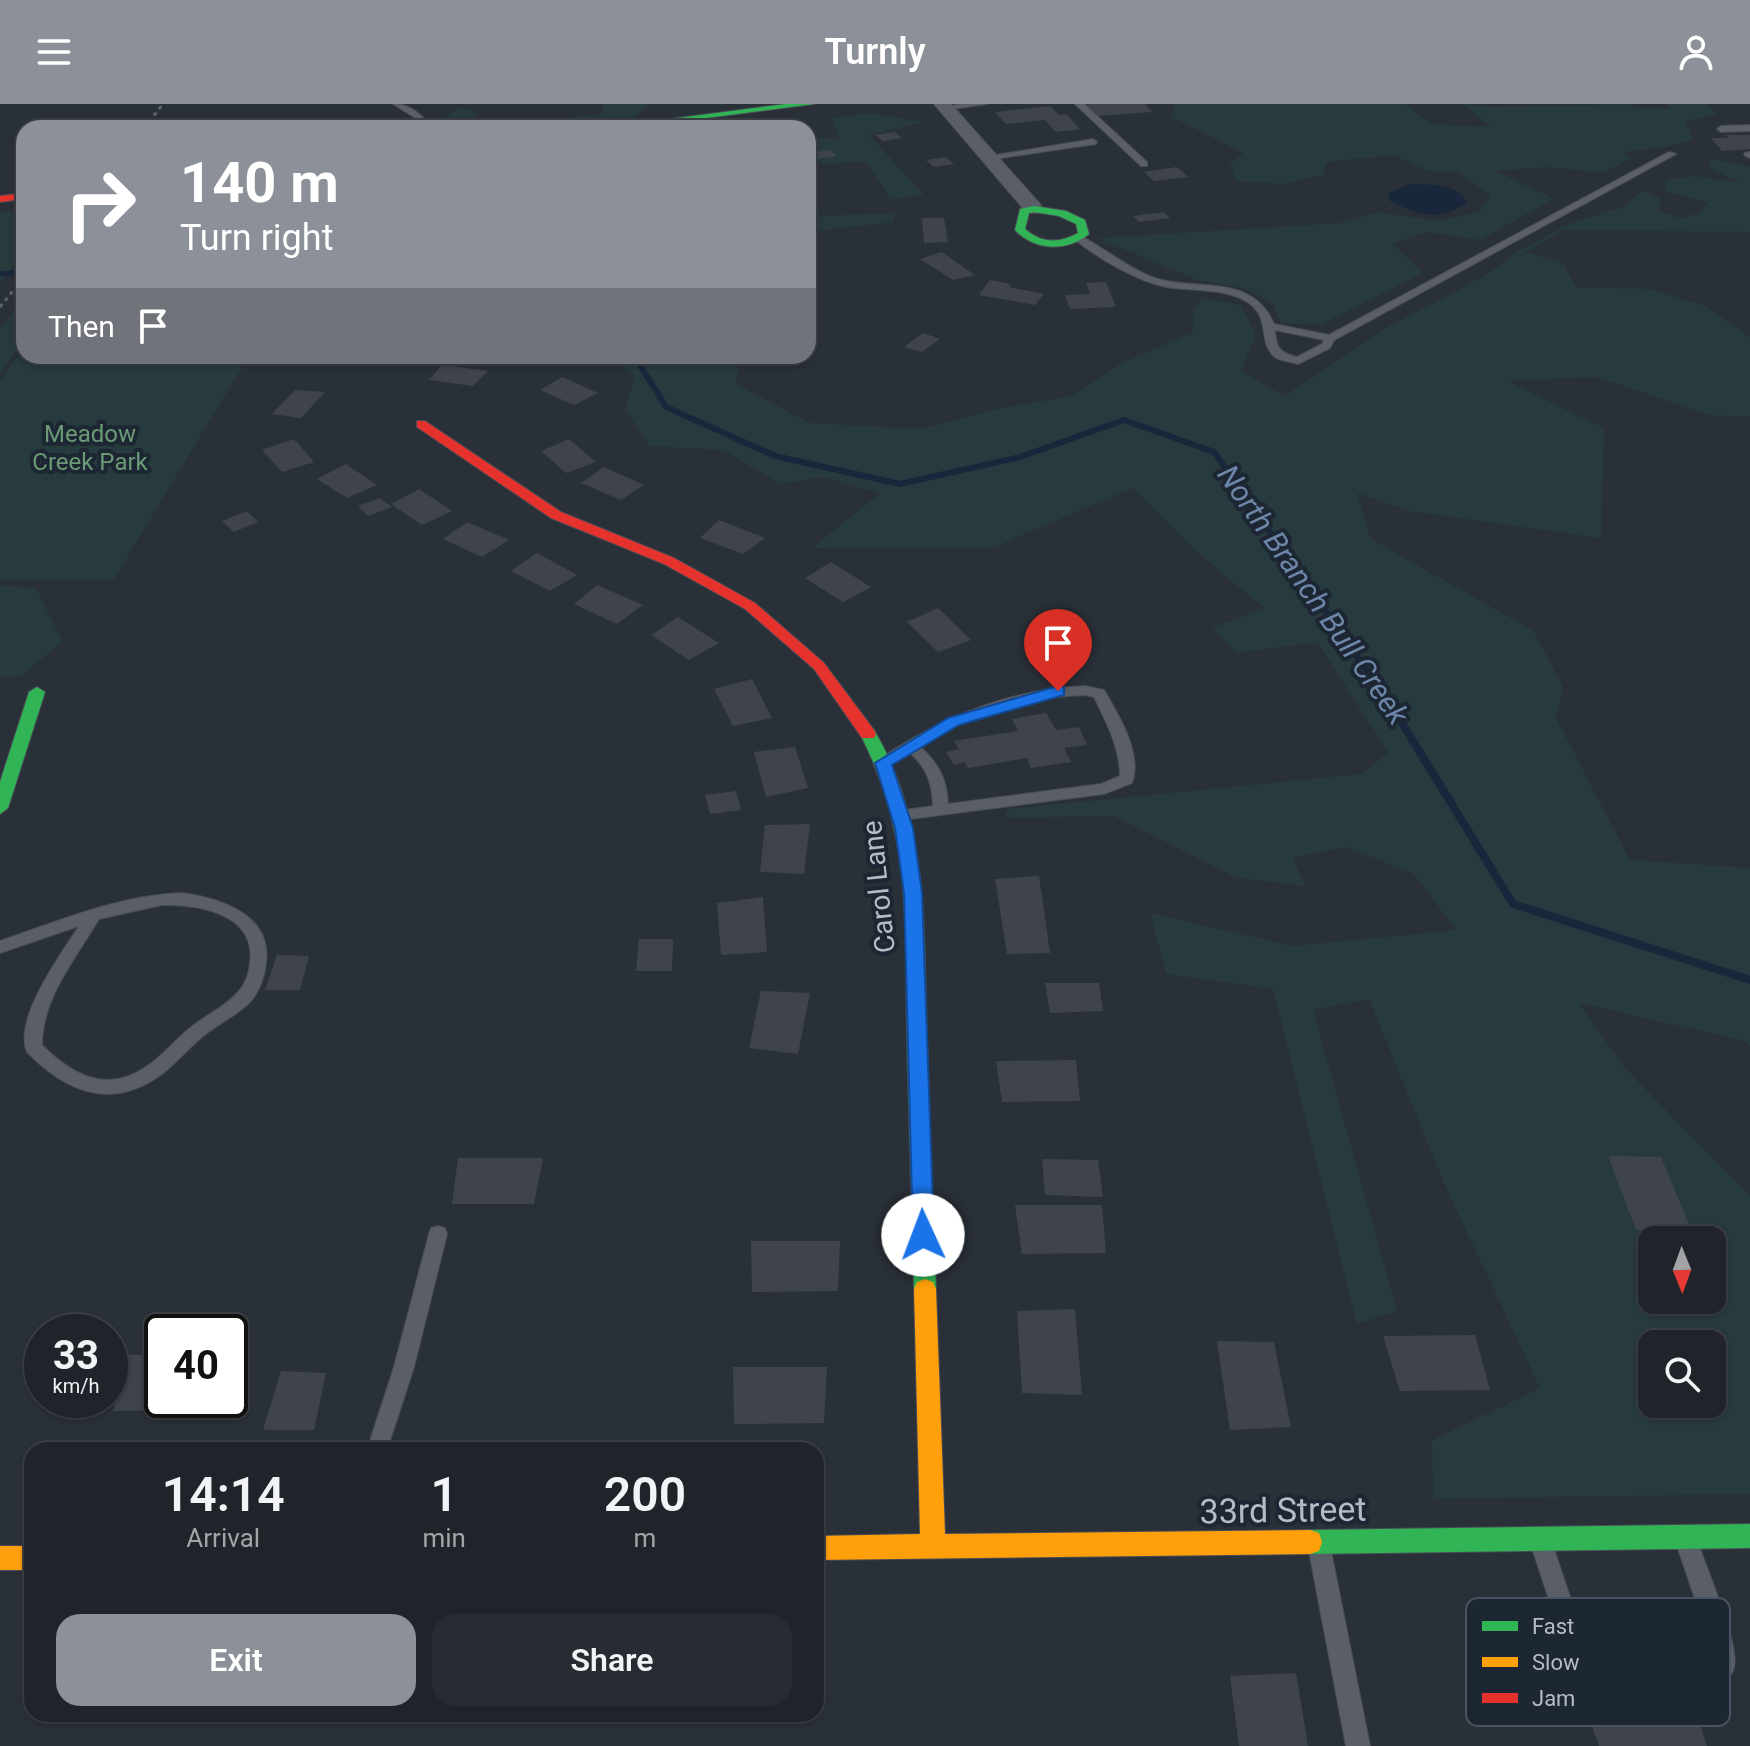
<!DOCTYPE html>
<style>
:root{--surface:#20242a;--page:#282c32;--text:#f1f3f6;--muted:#a2a4a8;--line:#3d4147;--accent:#8c9099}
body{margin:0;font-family:Roboto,sans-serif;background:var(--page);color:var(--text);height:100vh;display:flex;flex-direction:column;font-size:30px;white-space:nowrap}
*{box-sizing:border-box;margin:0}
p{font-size:26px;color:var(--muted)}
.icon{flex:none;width:44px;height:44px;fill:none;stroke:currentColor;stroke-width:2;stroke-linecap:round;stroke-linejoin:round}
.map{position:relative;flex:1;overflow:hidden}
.drawer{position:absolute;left:24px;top:1338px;width:800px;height:280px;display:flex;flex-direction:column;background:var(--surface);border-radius:24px;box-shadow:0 2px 6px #0004,0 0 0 2px var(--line)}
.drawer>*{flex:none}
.guide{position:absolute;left:16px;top:16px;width:800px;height:244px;border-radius:24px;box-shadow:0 2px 6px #0004,0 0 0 2px var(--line);background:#8c9099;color:#fff;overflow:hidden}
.needle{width:52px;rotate:179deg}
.tools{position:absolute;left:1638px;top:1122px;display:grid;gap:16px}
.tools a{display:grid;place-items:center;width:88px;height:88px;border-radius:16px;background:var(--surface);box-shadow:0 2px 6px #0004,0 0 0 2px var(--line);font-size:40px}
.speed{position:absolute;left:24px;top:1210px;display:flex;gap:16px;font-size:40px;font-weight:700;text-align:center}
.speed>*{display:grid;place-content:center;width:104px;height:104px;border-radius:50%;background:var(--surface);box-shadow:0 2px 6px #0004,0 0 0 2px var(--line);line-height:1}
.speed small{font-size:20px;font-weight:400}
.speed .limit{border:4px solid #111;border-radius:12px;background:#fff;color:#111}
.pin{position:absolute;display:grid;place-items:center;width:68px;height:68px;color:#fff;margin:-82px -34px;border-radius:50% 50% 50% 0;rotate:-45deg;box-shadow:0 0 8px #0007}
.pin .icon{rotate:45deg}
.me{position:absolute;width:88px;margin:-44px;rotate:358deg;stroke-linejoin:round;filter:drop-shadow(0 0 6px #0008)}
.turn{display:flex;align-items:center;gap:28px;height:168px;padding:0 32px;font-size:36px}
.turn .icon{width:104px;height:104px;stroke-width:2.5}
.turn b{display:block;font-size:56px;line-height:68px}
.then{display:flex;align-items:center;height:76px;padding:0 32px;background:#0003;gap:16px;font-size:30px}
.eta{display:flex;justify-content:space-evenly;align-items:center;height:136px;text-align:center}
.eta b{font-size:48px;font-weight:600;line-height:56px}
.cta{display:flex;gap:16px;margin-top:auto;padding:16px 32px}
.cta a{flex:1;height:92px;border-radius:24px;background:var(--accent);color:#fff;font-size:32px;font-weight:600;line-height:92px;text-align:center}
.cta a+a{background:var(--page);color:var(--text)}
header{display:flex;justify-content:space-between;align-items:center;height:104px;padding:0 32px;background:var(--accent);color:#fff;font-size:36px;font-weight:600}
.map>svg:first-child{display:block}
</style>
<header><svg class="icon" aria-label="menu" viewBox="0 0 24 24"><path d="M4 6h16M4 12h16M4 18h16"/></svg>Turnly<svg class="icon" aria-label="person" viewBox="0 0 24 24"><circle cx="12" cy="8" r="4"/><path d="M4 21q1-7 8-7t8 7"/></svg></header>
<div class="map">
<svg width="1750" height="1642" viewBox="0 0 1750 1642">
<rect width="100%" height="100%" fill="#2a3038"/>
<path fill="#273a3e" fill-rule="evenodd" d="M604,0H650L633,14L541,24H440L437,22L458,4L474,6L479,24L601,10Z
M1175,0H1405L1432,20L1492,23L1462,0L1494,3L1631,0L1636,4L1671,5L1667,0H1706L1718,10L1685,17L1693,35L1672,42L1624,48L1631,55L1602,69L1548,63L1496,67L1554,95L1480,136L1427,128L1393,140L1423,169L1320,221L1281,219L1273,200L1247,185L1197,176L1097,134L1341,119L1378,108L1437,117L1479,108L1491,92L1458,68L1427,67L1394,51L1326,58L1323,71L1285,80L1236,77L1230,60L1243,49L1172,13Z
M869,9L924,18L869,31L924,91L891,95L866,58L812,60L808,70V33L840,35L831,14Z
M1710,54L1750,63V128L1563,126L1526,148L1563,159L1576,183L1649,185L1703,201L1750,233V313L1708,311L1598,273L1507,277L1604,324L1601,434L1409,407L1357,389L1371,435L1534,527L1563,583L1556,614L1630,756L1750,764V943L1745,937L1579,899L1625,964L1750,1092V1390L1433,1395L1432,1336L1540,1284L1444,1079L1369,895L1313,906L1397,1207L1357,1220L1273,885L1166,870L1150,809L1292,842L1456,826L1414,770L1346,743L1292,754L1306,782L1237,774L1114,712L1004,714L1008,705L1362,670L1388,648L1317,538L1237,549L1212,524L1264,504L1197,448L1133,384L992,444H812L880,389L822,373L780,380L723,346L649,342L625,305L635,272L607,252H742L736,280L810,319L922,325L996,305L1071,292L1122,259L1193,228V205L1202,194L1241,201L1256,231L1241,267L1285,292L1387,223L1459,186L1501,161L1514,149L1571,119L1623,103L1643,86L1662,95L1658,106L1681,115L1700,108L1708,99L1665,87L1666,76L1696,72L1740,79L1710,64ZM1652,1136H1712V1196H1652ZM1652,1240H1712V1300H1652Z
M808,95L822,112L894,109V118L808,128Z
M24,107V149L0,179V108Z
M24,195V246H17L0,269V225Z
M19,250L249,252L114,475H0V277Z
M0,482L36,484L62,537L21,573H0Z"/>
<path fill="#19273c" d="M1410,80C1431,81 1455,78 1467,98C1441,119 1418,111 1390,97L1388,89Z"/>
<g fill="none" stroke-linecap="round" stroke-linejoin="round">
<path stroke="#19273c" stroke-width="5" d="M0,170L20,168
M635,252L643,265"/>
<path stroke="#19273c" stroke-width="6" d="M641,263L666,303L775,352L900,380L1020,353L1124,316L1214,348L1396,608"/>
<path stroke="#19273c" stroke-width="8" d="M1394,606L1513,800L1750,876"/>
</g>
<path fill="#3f444c" d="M1084,0H1145L1152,8L1097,12Z
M1050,2L1059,11L1066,10L1080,25L1056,28L1045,16L1006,20L995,8Z
M895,28L902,34L883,37L875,31Z
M1726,31H1750V45L1722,47L1711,34H1728Z
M830,46L837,52L817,55L810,49Z
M946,53L954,60L934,63L926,56Z
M1177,63L1188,73L1154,77L1144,68Z
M1164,108L1170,114L1139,118L1133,112Z
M922,114H944L948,138L924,139Z
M942,148L975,171L953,176L920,155Z
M990,176L1011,180L1009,183L1044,190L1035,201L979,191Z
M1106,178L1116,203L1070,205L1065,191L1090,190L1086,179Z
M923,229L940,235L922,248L904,243Z
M368,252H415L412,259H365Z
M442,261L488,267L473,282L429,276Z
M562,273L598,289L574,301L540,286Z
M295,286L325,288L301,314L272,310Z
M294,335L314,358L282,368L262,346Z
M569,335L596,358L566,369L541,347Z
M346,360L377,381L347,394L317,375Z
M604,363L644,381L621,396L581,379Z
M419,385L452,407L422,421L391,400Z
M380,394L392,403L368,412L358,402Z
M247,407L258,418L234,428L222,417Z
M719,416L765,434L743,450L700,434Z
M467,418L509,436L482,453L443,435Z
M537,449L577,471L550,487L511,467Z
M831,458L871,483L843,498L805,474Z
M597,481L643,501L617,520L574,500Z
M938,504L971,536L938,548L907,518Z
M678,513L719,539L689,556L651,531Z
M752,575L772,614L733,622L714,585Z
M1046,609L1056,626L1079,623L1087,641L1064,644L1071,658L1031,664L1027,654L968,664L964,658L954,661L946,648L959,645L954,637L1018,627L1012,615Z
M795,643L808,684L766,693L754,648Z
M736,687L741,706L710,710L705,691Z
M810,720L804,770L760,768L765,721Z
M1039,772L1050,849L1007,850L995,775Z
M763,793L767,848L721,851L717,799Z
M639,835H673L672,867H636Z
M277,851L309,852L300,886H265Z
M1045,879H1099L1103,907L1050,909Z
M761,887L810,889L798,950L749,944Z
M1076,956L1080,997L1002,998L996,957Z
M1608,1052L1661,1053L1690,1123L1636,1126Z
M458,1054H543L534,1100H452Z
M1042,1055L1098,1056L1103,1093L1045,1091Z
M1015,1101H1102L1106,1149L1022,1150Z
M751,1137H840L838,1187L752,1188Z
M1075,1205L1082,1291L1022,1289L1017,1207Z
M1475,1231L1490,1286L1400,1287L1383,1232Z
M1217,1237L1274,1238L1291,1323L1230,1326Z
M162,1250V1296H207L203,1306L113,1307L128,1251Z
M733,1263H827L824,1319L734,1320Z
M281,1267L326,1269L314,1326H263Z
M1296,1569L1308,1642H1239L1230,1572Z
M1695,1605L1707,1642H1599L1586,1606Z"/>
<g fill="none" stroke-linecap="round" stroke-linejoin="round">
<defs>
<path id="lane" d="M393,0C410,0 422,10 431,24H423L417,15Z
M960,0H987L946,6L942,4Z
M1075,0H1084L1147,58V62H1141Z
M1750,21V27L1721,28L1717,25L1721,22Z
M1093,35L1097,38L1096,40L988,56L984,53Z
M1669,48L1676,50L1334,236L1330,244L1298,260C1291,258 1280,257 1275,253C1256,238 1273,211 1244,196C1221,184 1191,187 1166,183C1136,177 1096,153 1073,134L1081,132C1105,145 1127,163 1152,173C1196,189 1251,167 1274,220L1329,231ZM1275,226L1324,236L1322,240L1297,253C1280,249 1276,244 1275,226Z
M1750,48V54L1744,51L1745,49Z
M1085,582L1104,586C1118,610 1143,650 1132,679L1104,690L902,716L897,715L895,711L897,707L933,702C932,678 927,664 909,648L883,664L876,659L878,656C940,614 1009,585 1085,582ZM1085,591L1094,593C1106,618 1120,643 1120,672L1101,680L948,700C947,675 938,658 919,642C968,611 1028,593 1085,591Z
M182,789C219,794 272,810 266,858C265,871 260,886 251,897C237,912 217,920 202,933C188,945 176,959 162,970C112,1007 66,988 27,948C13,915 61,850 79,822L0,849V837C59,817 119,791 182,789ZM162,801C199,800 257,810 250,859C249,869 245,880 239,887C226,903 205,911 190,924C177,934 167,947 154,957C112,991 76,975 42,941C42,894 76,854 99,815Z
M438,1122L445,1124L447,1130L414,1263L387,1346H367L394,1263L429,1130L431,1124Z
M1688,1431L1696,1434L1699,1442C1707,1465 1740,1543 1734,1563C1732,1573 1721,1580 1712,1584L1607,1587L1575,1575L1532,1444L1535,1436L1543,1433L1551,1436L1592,1558L1607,1563L1707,1561L1712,1556L1711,1542L1677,1442L1680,1434Z
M1320,1436L1328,1439L1331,1447L1370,1642H1346L1309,1447L1312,1439Z"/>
<path id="street" d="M934,0H951L1041,101V109H1027Z"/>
<path id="fast" d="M786,0H814L630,24H601Z
M1034,102L1066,107L1085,116L1089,130C1067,148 1035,147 1015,126L1020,105ZM1034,108L1059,112L1076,120L1078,129C1060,139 1042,140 1025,125L1029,109Z
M37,583L45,588L8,704L0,710V678L29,588Z
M868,625L874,626C930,720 923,829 927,935C929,1018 933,1102 936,1185L933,1192L925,1195L917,1192L914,1185C912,1101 909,1018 907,934C905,824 913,732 860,630Z
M1750,1420V1444L1310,1450L1301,1447L1298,1438L1301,1429L1310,1426Z"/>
<path id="slow" d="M925,1175L933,1178L936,1185L945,1430L1310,1426L1319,1429L1322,1438L1319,1447L1310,1450L816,1456V1432L920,1430L914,1185L917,1178Z
M0,1442H32V1466H0Z"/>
<path id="jam" d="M24,89V95L0,98V92Z
M417,317H425L561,408L674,454L755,499L824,559L874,626L876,630L874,634H862L814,565L745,505L664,460L551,414L417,323Z"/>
</defs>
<use href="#lane" stroke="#484c55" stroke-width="2"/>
<use href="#street" stroke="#484c55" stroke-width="2"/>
<use href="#fast" stroke="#484c55" stroke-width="2"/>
<use href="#slow" stroke="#484c55" stroke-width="2"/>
<use href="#jam" stroke="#484c55" stroke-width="2"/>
<path stroke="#5c6268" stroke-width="3" stroke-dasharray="4 4" stroke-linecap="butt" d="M144,24L163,0
M0,203L24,173"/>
<use href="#lane" fill="#5a5e66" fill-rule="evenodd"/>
<use href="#street" fill="#5a5e66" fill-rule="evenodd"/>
<use href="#fast" fill="#30b455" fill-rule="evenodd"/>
<use href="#slow" fill="#ff9f0a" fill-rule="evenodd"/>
<use href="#jam" fill="#e5322d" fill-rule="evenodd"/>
</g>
<path fill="#1a73e8" stroke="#114b97" stroke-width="2" d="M1058,582L1064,583V591L959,621L892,661L913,724L922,789L934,1131L931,1138L923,1141L916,1138L913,1131L904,789L895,724L875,659L948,614Z"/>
<g text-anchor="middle" stroke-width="8" stroke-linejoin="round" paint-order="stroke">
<g font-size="24" fill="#6b9a76" stroke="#1d2633">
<text x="90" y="338">Meadow<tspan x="90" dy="28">Creek Park</tspan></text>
</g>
<g font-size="28" fill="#b4bcc9" stroke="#1d2633">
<text transform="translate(878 783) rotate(-96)" y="10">Carol Lane</text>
</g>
<g font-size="30" font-style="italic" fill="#6d86a8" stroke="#1d2633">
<text transform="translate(1313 491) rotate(55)" y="10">North Branch Bull Creek</text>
</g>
<g font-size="34" fill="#b4bcc9" stroke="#1d2633">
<text transform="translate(1283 1406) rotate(-1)" y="12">33rd Street</text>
</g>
</g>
<rect x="1466" y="1494" width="264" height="128" rx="12" fill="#1d2633" stroke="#4a5360" stroke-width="2"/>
<rect x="1482" y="1517" width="36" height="10" fill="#30b455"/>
<rect x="1482" y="1553" width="36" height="10" fill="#ff9f0a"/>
<rect x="1482" y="1589" width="36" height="10" fill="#e5322d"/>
<g font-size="22" fill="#b4bcc9">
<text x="1532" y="1530">Fast</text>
<text x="1532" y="1566">Slow</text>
<text x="1532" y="1602">Jam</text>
</g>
</svg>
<div class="tools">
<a><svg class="needle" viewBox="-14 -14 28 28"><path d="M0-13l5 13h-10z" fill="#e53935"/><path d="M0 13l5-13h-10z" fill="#a2a4a8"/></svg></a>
<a><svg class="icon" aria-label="search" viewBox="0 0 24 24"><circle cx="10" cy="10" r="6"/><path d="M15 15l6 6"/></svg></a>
</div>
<div class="speed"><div>33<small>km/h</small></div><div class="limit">40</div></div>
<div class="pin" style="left:1058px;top:587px;background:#d93025"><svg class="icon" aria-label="arrive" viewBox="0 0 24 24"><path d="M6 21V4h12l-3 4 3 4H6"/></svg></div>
<svg class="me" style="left:923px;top:1131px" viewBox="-20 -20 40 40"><circle r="19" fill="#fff"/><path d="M0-13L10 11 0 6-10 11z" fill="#1a73e8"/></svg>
<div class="guide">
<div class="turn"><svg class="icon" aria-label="right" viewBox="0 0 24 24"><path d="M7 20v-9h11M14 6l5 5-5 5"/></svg><div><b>140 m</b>Turn right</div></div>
<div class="then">Then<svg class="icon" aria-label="arrive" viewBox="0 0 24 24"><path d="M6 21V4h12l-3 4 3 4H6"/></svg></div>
</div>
<section class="drawer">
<div class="eta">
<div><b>14:14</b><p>Arrival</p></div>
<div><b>1</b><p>min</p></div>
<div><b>200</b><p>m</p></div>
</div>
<div class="cta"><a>Exit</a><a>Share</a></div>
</section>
</div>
